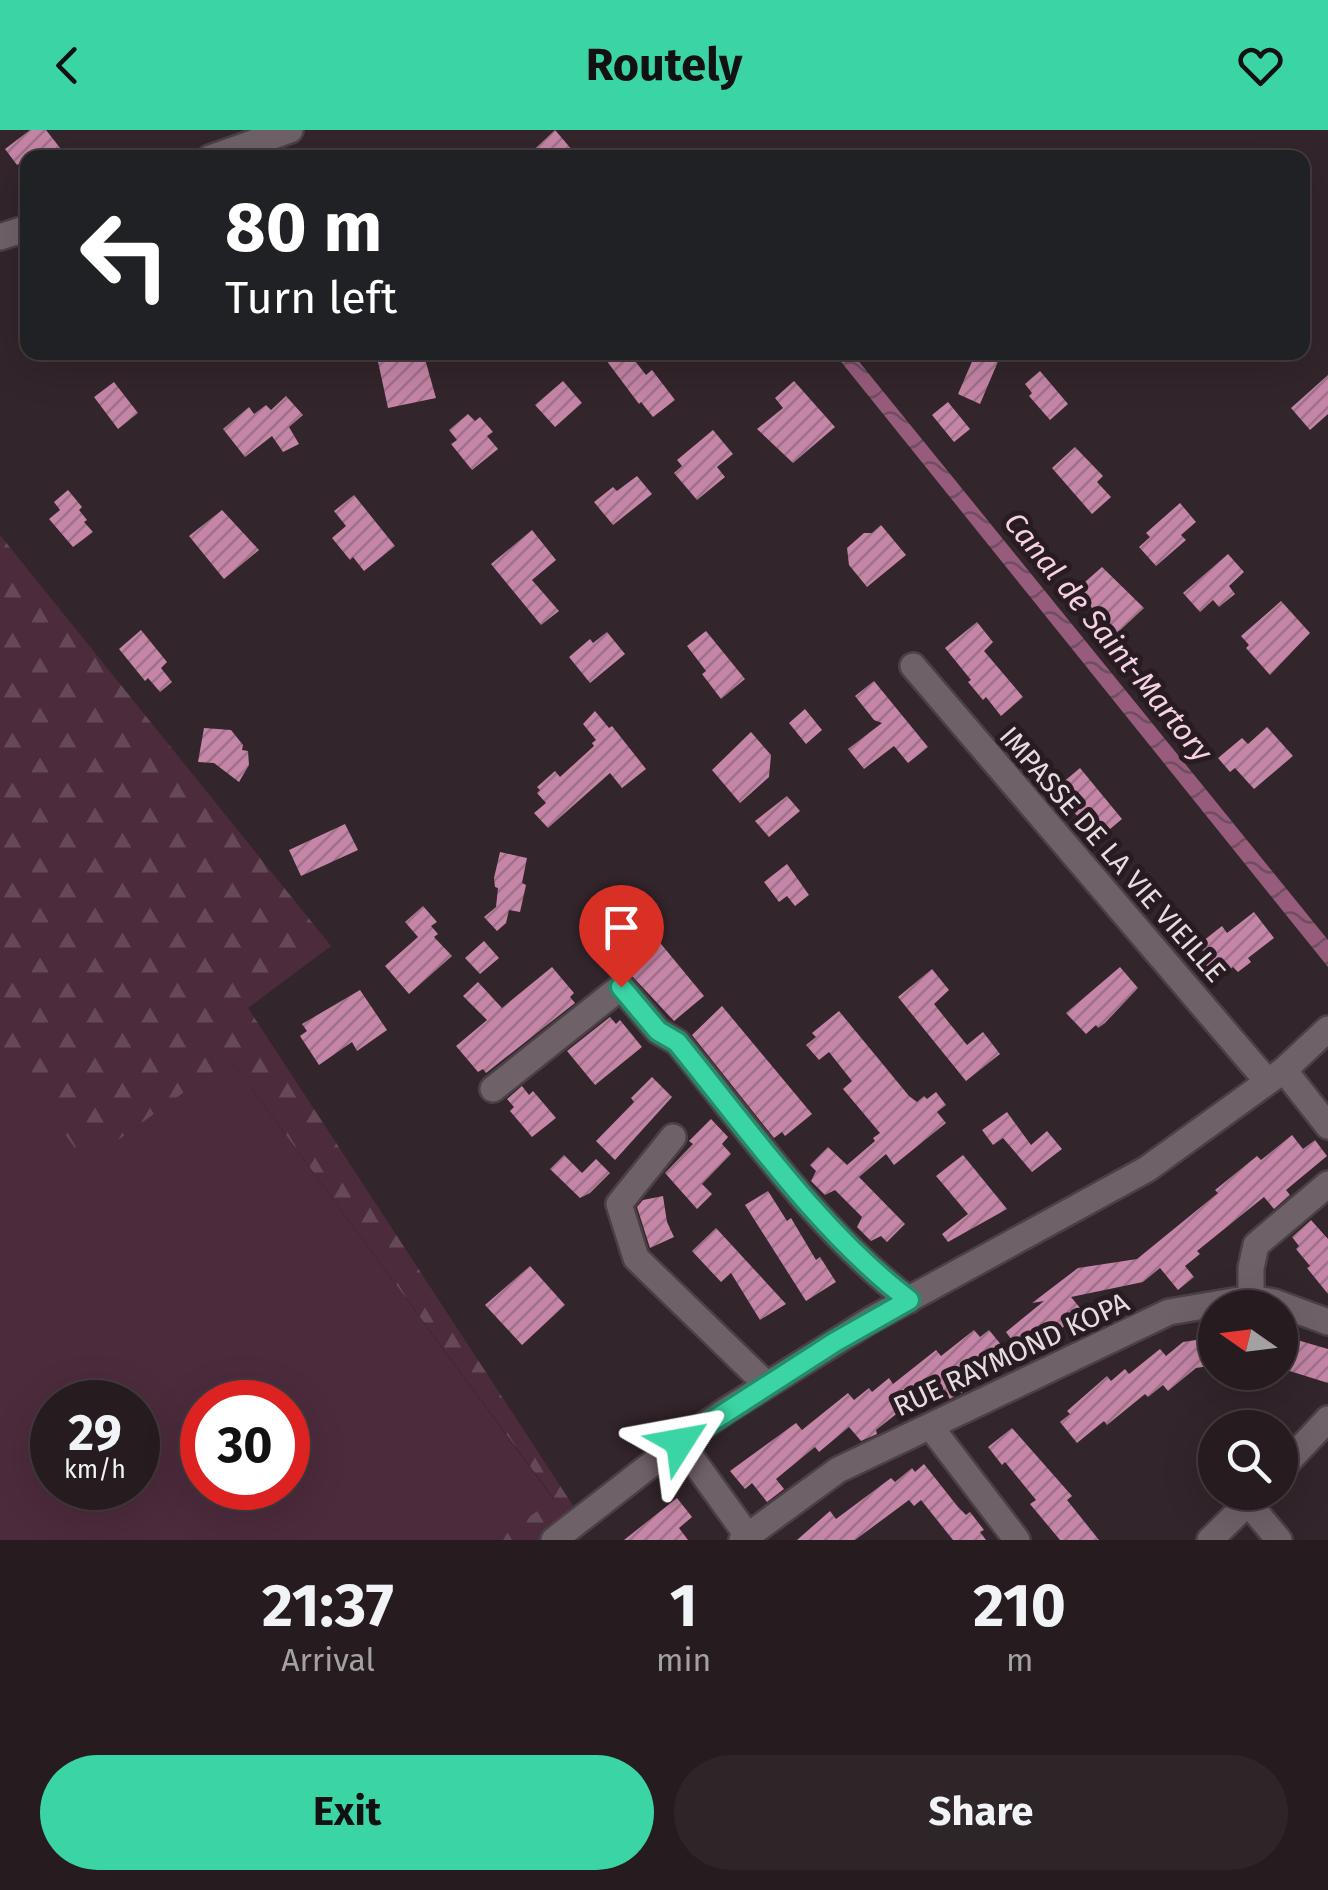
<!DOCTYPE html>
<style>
:root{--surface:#261c20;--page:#2e2529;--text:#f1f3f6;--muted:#a4a1a5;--line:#423a3e;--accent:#3ad4a5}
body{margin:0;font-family:"Fira Sans",sans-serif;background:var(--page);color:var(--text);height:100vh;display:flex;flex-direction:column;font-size:38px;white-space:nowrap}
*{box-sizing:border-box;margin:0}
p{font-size:32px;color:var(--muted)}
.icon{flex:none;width:55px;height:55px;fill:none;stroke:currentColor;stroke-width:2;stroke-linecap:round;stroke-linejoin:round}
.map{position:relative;height:1410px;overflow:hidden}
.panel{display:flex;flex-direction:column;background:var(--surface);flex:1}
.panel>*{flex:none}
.top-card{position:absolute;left:20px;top:20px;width:1290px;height:210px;border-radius:20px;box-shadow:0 10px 40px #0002,0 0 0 2px var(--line);background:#202124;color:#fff;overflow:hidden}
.needle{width:65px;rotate:284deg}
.fabs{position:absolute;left:1198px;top:1160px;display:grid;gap:20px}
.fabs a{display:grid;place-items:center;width:100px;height:100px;border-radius:50%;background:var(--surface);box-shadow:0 10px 40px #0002,0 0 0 2px var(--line);font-size:50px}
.speed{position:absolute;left:30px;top:1250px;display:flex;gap:20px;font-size:50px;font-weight:700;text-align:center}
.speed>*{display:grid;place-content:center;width:130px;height:130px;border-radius:50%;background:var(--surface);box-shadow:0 10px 40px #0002,0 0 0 2px var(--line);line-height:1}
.speed small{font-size:25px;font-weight:400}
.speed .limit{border:15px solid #d22;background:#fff;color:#111}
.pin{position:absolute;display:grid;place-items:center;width:85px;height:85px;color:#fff;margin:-102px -42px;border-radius:50% 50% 50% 0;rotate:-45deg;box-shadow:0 0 10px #0007}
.pin .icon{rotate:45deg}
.me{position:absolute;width:110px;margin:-55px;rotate:56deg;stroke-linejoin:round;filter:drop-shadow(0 0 8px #0008)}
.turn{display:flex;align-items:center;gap:35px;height:210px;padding:0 40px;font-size:45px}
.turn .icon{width:130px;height:130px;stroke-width:2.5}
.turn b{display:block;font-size:70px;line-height:85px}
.eta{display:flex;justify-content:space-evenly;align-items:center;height:170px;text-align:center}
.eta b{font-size:60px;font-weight:700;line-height:70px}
.action{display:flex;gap:20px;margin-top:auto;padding:20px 40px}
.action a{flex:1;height:115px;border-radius:60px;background:var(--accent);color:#111;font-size:40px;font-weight:700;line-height:115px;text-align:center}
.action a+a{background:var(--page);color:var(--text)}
header{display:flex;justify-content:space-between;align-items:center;height:130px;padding:0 40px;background:var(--accent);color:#111;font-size:45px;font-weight:700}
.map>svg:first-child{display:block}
</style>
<header><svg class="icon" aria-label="back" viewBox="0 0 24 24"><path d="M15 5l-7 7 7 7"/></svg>Routely<svg class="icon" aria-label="heart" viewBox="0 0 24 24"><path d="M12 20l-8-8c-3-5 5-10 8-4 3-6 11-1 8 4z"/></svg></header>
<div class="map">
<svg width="1328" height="1410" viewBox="0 0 1328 1410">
<defs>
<pattern id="forest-firs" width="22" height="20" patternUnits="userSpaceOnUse" patternTransform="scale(2.5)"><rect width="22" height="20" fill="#4c2b3c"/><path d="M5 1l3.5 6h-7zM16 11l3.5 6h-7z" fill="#664958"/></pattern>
<pattern id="water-waves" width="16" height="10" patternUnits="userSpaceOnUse" patternTransform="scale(2.5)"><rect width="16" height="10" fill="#975b7b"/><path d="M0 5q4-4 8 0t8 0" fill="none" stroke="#6e4e60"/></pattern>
<pattern id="building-hatch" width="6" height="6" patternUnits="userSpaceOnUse" patternTransform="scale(2.5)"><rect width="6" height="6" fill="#c585a6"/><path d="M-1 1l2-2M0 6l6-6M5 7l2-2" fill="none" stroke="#9f7189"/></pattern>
</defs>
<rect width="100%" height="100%" fill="#32252b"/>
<path fill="#4c2b3c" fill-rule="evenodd" d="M0,915L86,1032L230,929L554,1370L497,1410H0ZM52,1272H138V1358H52ZM202,1272H288V1358H202Z"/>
<path fill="url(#forest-firs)" d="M0,405L331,816L248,878L587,1397L571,1410H497L554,1369L230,929L86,1033L0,915Z"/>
<path fill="url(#water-waves)" d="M834,223H852L1328,810V837Z"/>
<path fill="url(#building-hatch)" d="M30,0H46L68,28H27L17,35L5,19Z
M555,0L579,28H525Z
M394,222H423L436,268L388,278L377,227Z
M600,222H628L646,245L652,240L675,270L653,287L641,272L639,274Z
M979,222H1002L980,274L958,264L974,227Z
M1040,241L1068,274L1050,290L1029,266L1032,263L1025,254Z
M1328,245V284L1310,300L1291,278Z
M563,251L582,273L555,297L535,275Z
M794,251L835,297L793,333L757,299L783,278L775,268Z
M114,252L138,283L118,299L94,267Z
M286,266L303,285L289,297L299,314L283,322L272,306L245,327L223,299L249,277L254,284L266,275L271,280Z
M948,272L970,299L954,312L932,285Z
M468,284L475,291L480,287L493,302L487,306L498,319L472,340L451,314L457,310L449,300Z
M713,300L733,324L717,337L725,347L697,370L674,343L682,336L677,330Z
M1075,317L1103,346L1097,352L1111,367L1092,384L1052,338Z
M637,346L652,364L613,395L594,372L613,357L617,361Z
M68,360L82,377L79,380L87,390L84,392L93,402L73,417L49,389L60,380L54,372Z
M354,365L395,416L364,441L353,427L350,430L332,408L346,396L334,381Z
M1180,373L1196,392L1181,405L1186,410L1156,436L1139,417L1150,407L1146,403Z
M222,380L259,420L224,449L189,406Z
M881,395L906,425L867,457L849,435L847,418L864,403H872Z
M532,400L556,430L532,450L559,481L541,495L491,434Z
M1228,424L1244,442L1229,456L1235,464L1219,477L1213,470L1200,482L1183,463Z
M1102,437L1144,478L1114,506L1077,459Z
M1281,471L1310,503L1270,545L1246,518L1249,515L1241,506Z
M977,492L993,512L984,521L1023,567L1001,586L986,567L983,570L968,552L971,550L945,518Z
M141,500L167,532L161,538L172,552L160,562L148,548L145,551L119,519Z
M706,501L745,549L721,569L702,544L706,541L687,516Z
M607,502L625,524L590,553L569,527L590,509L593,513Z
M874,551L928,617L908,633L894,616L864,639L848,619L882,593L874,590L855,566Z
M805,579L822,600L806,614L789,593Z
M595,581L609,598L612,596L646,639L622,658L610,643L548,698L534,683L546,673L537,663L540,660L537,657L555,641L560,647L594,616L592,613L596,610L583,594Z
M1267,597L1293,626L1254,659L1235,638L1230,642L1218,628L1242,608L1248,614Z
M204,598L231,600L243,615L242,620L248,621L249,635L239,652L214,633L198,632Z
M751,602L771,625L769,647L740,673L712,640Z
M1080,638L1122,689L1097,710L1055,659Z
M787,666L800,681L769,707L755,691Z
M345,694L358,720L301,746L289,720Z
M500,722L527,728L522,753L526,755L520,782L509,780L506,793L497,801L484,787L496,777L498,758L495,757L494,748Z
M787,734L809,765L795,776L787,766L779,772L764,752Z
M619,763L704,866L674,891L633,847L623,841L587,797L596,789L593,784Z
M423,776L437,792L431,796L438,804L434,807L452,826L409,864L385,836L418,807L405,792Z
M1254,782L1274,808L1248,828L1251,832L1238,842L1233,837L1214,853L1198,834L1207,826L1198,815L1222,796L1227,803Z
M484,811L499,828L480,844L465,828Z
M552,837L574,863L570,867L575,873L486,943L483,939L478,942L456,916L487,890L463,866L478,852L502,878Z
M1120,837L1138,858L1105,893L1098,898L1096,895L1086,904L1066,883Z
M932,839L949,860L934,874L950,894L967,915L983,902L1000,924L966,951L898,867Z
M360,860L387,900L357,921L352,912L319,935L300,906L307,901L302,894Z
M722,876L812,984L785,1006L782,1002L774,1008L692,905Z
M839,881L909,966L917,972L924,966L927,969L936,962L946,975L937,982L946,993L894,1035L886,1024L859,1047L905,1094L887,1112L881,1106L871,1111L857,1097L862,1087L835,1060L825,1065L811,1051L816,1041L810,1035L828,1017L847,1035L875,1011L873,1008L880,1003L843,959L852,951L829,922L819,930L806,915L816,907L812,903Z
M610,887L616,894L620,890L642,917L595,955L567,921Z
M652,947L672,967L615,1030L596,1011L634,972L631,968Z
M522,956L529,965L533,961L556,988L532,1007L510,981L514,977L507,969Z
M1007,982L1031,1015L1047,1001L1062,1019L1032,1042L1003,1008L993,1015L982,1000Z
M711,989L728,1007L722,1014L731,1024L702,1054L712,1064L697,1079L665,1043L693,1014L689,1011Z
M1292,1005L1303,1019L1315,1010L1327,1026L1286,1060L1290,1065L1274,1079L1264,1067L1197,1121L1200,1124L1185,1136L1194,1147L1178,1160L1160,1138L1143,1152L1071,1167L1091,1191L1075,1204L1067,1194L1035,1220L1032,1216L1022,1224L1006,1202L1044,1171L1032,1173L1078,1138L1137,1129L1218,1063L1215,1060L1257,1026L1261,1030Z
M564,1025L582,1043L596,1029L610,1043L590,1063L580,1068L550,1039Z
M963,1025L1007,1079L948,1112L942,1104L968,1084L936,1046Z
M768,1061L787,1091L791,1088L816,1130L820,1127L836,1152L806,1171L745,1075Z
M663,1066L667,1092L674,1107L650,1118L637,1077L643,1070Z
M1311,1090L1328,1109V1164L1307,1138L1310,1136L1296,1119L1299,1116L1292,1107Z
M716,1098L786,1174L760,1190L731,1143L721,1152L705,1135L692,1121Z
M530,1136L565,1175L522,1215L485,1175Z
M974,1200L980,1207L989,1200L1003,1217L961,1249L968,1258L961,1263L950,1269L937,1252L876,1300L877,1304L861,1311L849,1297L819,1322L815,1317L776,1349L784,1359L767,1372L752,1353L745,1359L730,1341L796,1293L802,1300L848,1263L854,1270L869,1258L872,1262L889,1248L893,1254L936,1220L941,1226Z
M1280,1205L1328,1219V1253L1280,1238Z
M1215,1207V1235L1196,1238L1168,1261L1163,1255L1148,1267L1145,1264L1107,1295L1104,1291L1077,1313L1060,1292L1070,1284L1067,1281L1107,1246L1111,1251L1125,1239L1129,1244L1160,1219L1166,1226L1183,1212Z
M1012,1298L1072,1366L1067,1370L1099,1410H1060L1030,1374L1036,1370L1005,1332L1002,1335L988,1317Z
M924,1334L958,1377L966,1385L970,1382L984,1400L980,1402L986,1410H953L921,1370L914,1376L909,1370L855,1410H797L830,1381L836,1389L891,1348L895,1352L912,1338L915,1342Z
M677,1368L692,1387L679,1398L688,1410H624Z"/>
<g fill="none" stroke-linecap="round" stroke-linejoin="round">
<defs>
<path id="minor" d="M210,28L290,0
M0,107L28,98
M913,536L1267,951
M1284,940L1328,996
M493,959L621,857L658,901L677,912C747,997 821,1104 909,1170
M673,1007L619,1074L636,1128L767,1255
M1251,1168V1138L1256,1115L1328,1054
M930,1296L1017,1410
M680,1312L747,1405
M1280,1340L1328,1289
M1249,1374L1279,1410
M554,1410L680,1312L727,1280L869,1191L1147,1039L1284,940L1328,899
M742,1410L838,1340L1169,1182L1251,1168L1274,1172L1328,1192
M1210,1410L1259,1362"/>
</defs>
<use href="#minor" stroke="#4a4045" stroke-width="30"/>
<use href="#minor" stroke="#6f6168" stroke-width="25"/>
</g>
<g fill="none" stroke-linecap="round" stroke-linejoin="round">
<defs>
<path id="route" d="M621,857L658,901L677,912C747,998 821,1103 909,1170L835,1212L680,1312"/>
</defs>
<use href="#route" stroke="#268a6b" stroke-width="25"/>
<use href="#route" stroke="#3ad4a5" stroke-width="18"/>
</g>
<g text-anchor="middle" stroke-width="10" stroke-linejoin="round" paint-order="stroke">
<g font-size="28" fill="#e5dde1" stroke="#281c22">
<text transform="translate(1113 724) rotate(49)" y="10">IMPASSE DE LA VIE VIEILLE</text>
<text transform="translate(1011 1224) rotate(-25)" y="10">RUE RAYMOND KOPA</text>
</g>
<g font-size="30" font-style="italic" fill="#f6d1e3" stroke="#281c22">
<text transform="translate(1108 507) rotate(51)" y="10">Canal de Saint-Martory</text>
</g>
</g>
</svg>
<div class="fabs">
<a><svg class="needle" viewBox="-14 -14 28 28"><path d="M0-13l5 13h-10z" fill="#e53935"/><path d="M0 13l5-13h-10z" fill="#a4a1a5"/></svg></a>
<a><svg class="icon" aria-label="search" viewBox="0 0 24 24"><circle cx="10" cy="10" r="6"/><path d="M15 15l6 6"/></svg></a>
</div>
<div class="speed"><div>29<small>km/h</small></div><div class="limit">30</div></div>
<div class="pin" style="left:621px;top:857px;background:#d93025"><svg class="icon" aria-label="arrive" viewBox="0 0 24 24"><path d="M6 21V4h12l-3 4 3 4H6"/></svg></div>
<svg class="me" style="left:680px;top:1312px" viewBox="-20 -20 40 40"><path d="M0-17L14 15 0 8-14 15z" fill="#3ad4a5" stroke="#fff" stroke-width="4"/></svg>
<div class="top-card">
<div class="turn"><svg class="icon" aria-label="left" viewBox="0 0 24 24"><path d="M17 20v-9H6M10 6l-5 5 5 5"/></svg><div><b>80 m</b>Turn left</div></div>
</div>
</div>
<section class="panel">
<div class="eta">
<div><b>21:37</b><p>Arrival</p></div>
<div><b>1</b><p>min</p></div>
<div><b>210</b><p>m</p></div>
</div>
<div class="action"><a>Exit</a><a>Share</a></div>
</section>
